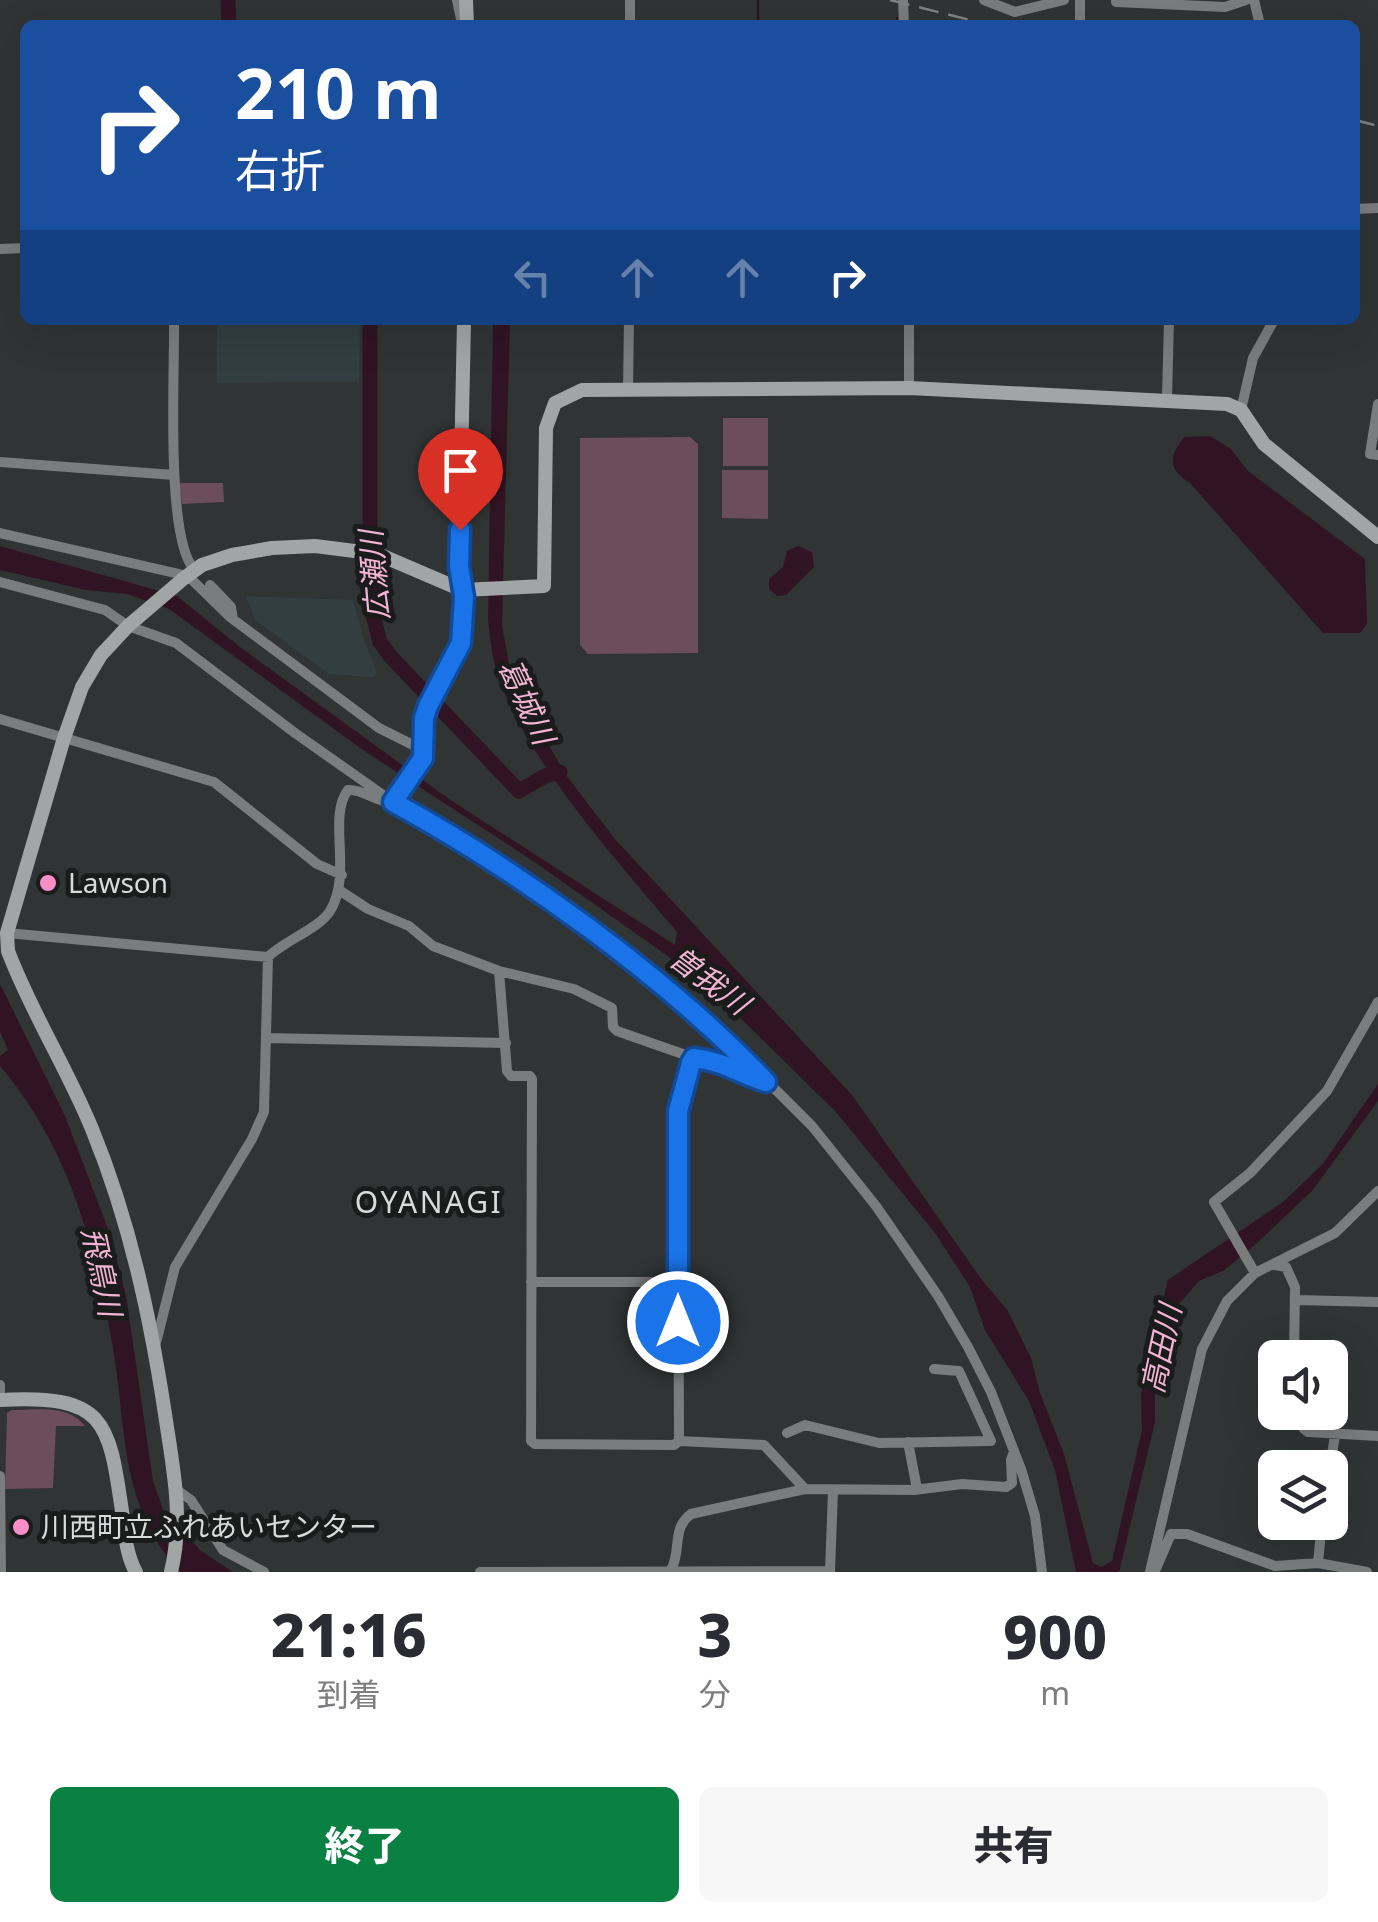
<!DOCTYPE html>
<html lang="ja">
<meta charset="utf-8">
<style>
:root{--surface:#fff;--page:#f7f7f7;--text:#2b2b33;--muted:#7c7c81;--accent:#0b8043}
body{margin:0;font-family:"Noto Sans","Noto Sans JP",sans-serif;background:var(--page);color:var(--text);height:100vh;display:flex;flex-direction:column;font-size:38px;white-space:nowrap}
*{box-sizing:border-box;margin:0}
p{font-size:32px;color:var(--muted)}
.icon{flex:none;width:55px;height:55px;fill:none;stroke:currentColor;stroke-width:2;stroke-linecap:round;stroke-linejoin:round}
.map{position:relative;height:1572px;overflow:hidden}
.side{display:flex;flex-direction:column;background:var(--surface);flex:1}
.side>*{flex:none}
.hud{position:absolute;left:20px;top:20px;width:1340px;height:305px;border-radius:15px;box-shadow:0 10px 40px #0002;background:#1a4fa0;color:#fff;overflow:hidden}
.buttons{position:absolute;left:1258px;top:1340px;display:grid;gap:20px}
.buttons a{display:grid;place-items:center;width:90px;height:90px;border-radius:15px;background:var(--surface);box-shadow:0 10px 40px #0002;font-size:50px}
.pin{position:absolute;display:grid;place-items:center;width:85px;height:85px;color:#fff;margin:-102px -42px;border-radius:50% 50% 50% 0;rotate:-45deg;box-shadow:0 0 10px #0007}
.pin .icon{rotate:45deg}
.me{position:absolute;width:110px;margin:-55px;rotate:0deg;stroke-linejoin:round;filter:drop-shadow(0 0 8px #0008)}
.turn{display:flex;align-items:center;gap:35px;height:210px;padding:0 50px;font-size:45px}
.turn .icon{width:130px;height:130px;stroke-width:2.5}
.turn b{display:block;font-size:70px;line-height:85px}
.lanes{display:flex;align-items:center;height:95px;padding:0 50px;background:#0003;justify-content:center;gap:50px;direction:ltr}
.lanes .off{opacity:.35}
.eta{display:flex;justify-content:space-evenly;align-items:center;height:170px;text-align:center}
.eta b{font-size:60px;font-weight:800;line-height:70px}
.primary-button{display:flex;gap:20px;margin-top:auto;padding:20px 50px}
.primary-button a{flex:1;height:115px;border-radius:15px;background:var(--accent);color:#fff;font-size:40px;font-weight:800;line-height:115px;text-align:center}
.primary-button a+a{background:var(--page);color:var(--text)}
.map>svg:first-child{display:block}
</style>
<div class="map">
<svg width="1378" height="1572" viewBox="0 0 1378 1572">
<rect width="100%" height="100%" fill="#303435"/>
<path fill="#323e40" d="M217,320H360L359,382L217,383Z
M246,596L353,600L364,640L377,672L374,677H368L329,674L256,621Z"/>
<path fill="#6b4d5b" d="M723,418H768V466H723Z
M690,437L698,444V653L588,654L580,645V438Z
M722,470H768V519L722,518Z
M179,483H223L224,502L182,504Z
M12,1410C36,1410 68,1404 85,1426H56L53,1488L5,1489L7,1413Z"/>
<path fill="#311424" d="M493,320H510L502,625L509,664L533,718L566,775L614,838L852,1095L982,1280L1008,1311L1031,1358L1040,1393L1064,1454L1093,1563L1101,1567L1112,1561L1142,1430L1141,1395L1168,1280L1283,1202L1322,1165L1378,1084V1101L1312,1191L1256,1244L1223,1271L1199,1281L1171,1313L1155,1396V1422L1119,1572H1076L1055,1470L1029,1401L985,1330L970,1287L935,1233L836,1112L723,1001L669,957L536,863L363,750L169,609L127,594L86,590L0,570V546L177,596L240,647L449,799L675,945L677,932C616,859 522,757 495,666C491,651 490,635 488,620Z
M1210,436L1231,449L1248,471L1365,559L1367,624L1360,633H1323L1190,483C1167,469 1169,457 1184,437Z
M798,546L812,552L814,567L786,595L777,596L769,589V579L783,567L787,551Z
M0,984L65,1116L110,1234L126,1295L153,1481L164,1512L200,1550L233,1572H180C119,1505 127,1432 113,1348C95,1246 69,1147 0,1066V1056L8,1050L0,1031Z"/>
<g fill="none" stroke-linecap="round" stroke-linejoin="round">
<path stroke="#311424" stroke-width="2.5" d="M758,0V25
M897,18V25"/>
<path stroke="#311424" stroke-width="15" d="M228,0L229,25
M370,320V569L373,615L380,642L391,657L519,791L545,776L560,772"/>
<path stroke="#7a7c7d" stroke-width="10" d="M457,0L462,24
M630,0V25
M903,0L904,25
M984,0L1015,12L1064,0
M1080,0V25
M1254,0L1260,25
M1116,2L1225,7L1246,0
M1355,209L1378,208
M0,249L25,248
M174,320C175,368 165,538 194,569
M909,388V320
M628,389L629,320
M1167,398L1169,320
M1378,404L1370,454L1378,455
M1241,410L1253,358L1274,320
M0,462L174,475
M0,533L188,576L230,617L379,728L417,747L423,758
M0,582L105,610L128,626L176,643L295,733L393,802L439,828L589,930L661,985L779,1093L812,1126L876,1206L938,1296L968,1347L991,1392L1021,1469L1035,1516L1042,1572
M210,585L231,607L233,619
M0,719L214,782L317,864L342,875
M339,890L368,909L409,926L433,946L499,971L574,989L612,1008L613,1027L617,1031L694,1058L734,1066L761,1081
M7,933L268,957L264,1112L252,1139L175,1267L156,1343
M268,957C284,941 320,928 330,911C353,874 327,817 348,790C366,789 377,805 397,801L423,758L428,706L461,643L464,615L462,590
M499,971L507,1071L511,1076H530L532,1079L531,1441L535,1444L674,1445L679,1441L764,1445L805,1489
M267,1038L506,1043
M1275,1265L1286,1267L1295,1287L1294,1358
M1255,1273L1214,1202L1250,1173L1327,1091L1378,1002
M531,1282H678
M1296,1300L1378,1302
M0,1385V1397
M1302,1412L1303,1428L1308,1432L1378,1436
M787,1433L805,1425L879,1443L991,1441L959,1371L934,1369
M679,1441L678,1111L694,1058
M908,1442L917,1489
M1330,1468L1335,1435
M0,1476L1,1572
M177,1490L191,1500L223,1550L264,1572
M1318,1563L1322,1522
M671,1570C682,1550 671,1529 691,1514L805,1489L914,1490L962,1484L1006,1487L1012,1483L1011,1460L1014,1451
M1155,1571L1171,1534H1187L1275,1566L1318,1563L1367,1572
M480,1572L830,1571L833,1490
M1150,1572L1202,1349L1227,1301L1255,1273L1335,1233L1378,1191"/>
<path stroke="#a2a5a6" stroke-width="14" d="M466,0L467,25
M462,590L544,586L546,428L555,403L582,390L909,388L1227,404L1241,410L1264,444L1378,537
M462,590L459,566L464,320
M0,1400C108,1394 109,1422 123,1518C125,1536 127,1557 136,1572
M171,1572C184,1518 173,1468 165,1414C150,1316 130,1222 92,1129C67,1068 31,1012 8,951L7,933L64,738L82,687L101,655L128,626L183,579L202,565L232,555L272,548L315,546L378,554L462,590"/>
<path stroke="#7f8383" stroke-width="2.5" stroke-dasharray="20 10" stroke-linecap="butt" d="M890,0L990,25
M1355,120L1378,126"/>
</g>
<g fill="none" stroke-linecap="round" stroke-linejoin="round">
<defs>
<path id="route" d="M460,530L459,566L464,597L461,643L428,706L424,718L423,758L393,802C519,871 668,978 766,1082C738,1074 727,1062 694,1058L691,1063L678,1111V1322"/>
</defs>
<use href="#route" stroke="#114b97" stroke-width="25"/>
<use href="#route" stroke="#1a73e8" stroke-width="18"/>
</g>
<g fill="#fa8fc7" stroke="#1a1c1c" stroke-width="4">
<circle cx="48" cy="883" r="10"/>
<circle cx="21" cy="1527" r="10"/>
</g>
<g text-anchor="middle" stroke-width="10" stroke-linejoin="round" paint-order="stroke">
<g font-size="28" fill="#d8dbdb" stroke="#1a1c1c" text-anchor="start">
<text x="68" y="893">Lawson</text>
<text x="41" y="1537">川西町立ふれあいセンター</text>
</g>
<g font-size="30" font-style="italic" fill="#f2b4d2" stroke="#1a1c1c">
<text transform="translate(375 575) rotate(-95)" y="10">広瀬川</text>
<text transform="translate(526 702) rotate(65)" y="10">葛城川</text>
<text transform="translate(709 981) rotate(37)" y="10">曽我川</text>
<text transform="translate(101 1272) rotate(78)" y="10">飛鳥川</text>
<text transform="translate(1162 1349) rotate(-78)" y="10">高田川</text>
</g>
<g font-size="30" letter-spacing="2.5" fill="#d8dbdb" stroke="#1a1c1c">
<text x="429" y="1213">OYANAGI</text>
</g>
</g>
</svg>
<div class="buttons">
<a><svg class="icon" aria-label="sound" viewBox="0 0 24 24"><path d="M4 9h4l5-4v14l-5-4H4zM17 9q2 3 0 6"/></svg></a>
<a><svg class="icon" aria-label="layers" viewBox="0 0 24 24"><path d="M12 4l9 5-9 5-9-5zM3 14l9 5 9-5"/></svg></a>
</div>
<div class="pin" style="left:460px;top:530px;background:#d93025"><svg class="icon" aria-label="arrive" viewBox="0 0 24 24"><path d="M6 21V4h12l-3 4 3 4H6"/></svg></div>
<svg class="me" style="left:678px;top:1322px" viewBox="-20 -20 40 40"><circle r="17" fill="#1a73e8" stroke="#fff" stroke-width="3"/><path d="M0-11L8 9 0 5-8 9z" fill="#fff"/></svg>
<div class="hud">
<div class="turn"><svg class="icon" aria-label="right" viewBox="0 0 24 24"><path d="M7 20v-9h11M14 6l5 5-5 5"/></svg><div><b>210 m</b>右折</div></div>
<div class="lanes"><svg class="icon off" aria-label="left" viewBox="0 0 24 24"><path d="M17 20v-9H6M10 6l-5 5 5 5"/></svg><svg class="icon off" aria-label="ahead" viewBox="0 0 24 24"><path d="M12 20V5M6 11l6-6 6 6"/></svg><svg class="icon off" aria-label="ahead" viewBox="0 0 24 24"><path d="M12 20V5M6 11l6-6 6 6"/></svg><svg class="icon" aria-label="right" viewBox="0 0 24 24"><path d="M7 20v-9h11M14 6l5 5-5 5"/></svg></div>
</div>
</div>
<section class="side">
<div class="eta">
<div><b>21:16</b><p>到着</p></div>
<div><b>3</b><p>分</p></div>
<div><b>900</b><p>m</p></div>
</div>
<div class="primary-button"><a>終了</a><a>共有</a></div>
</section>
